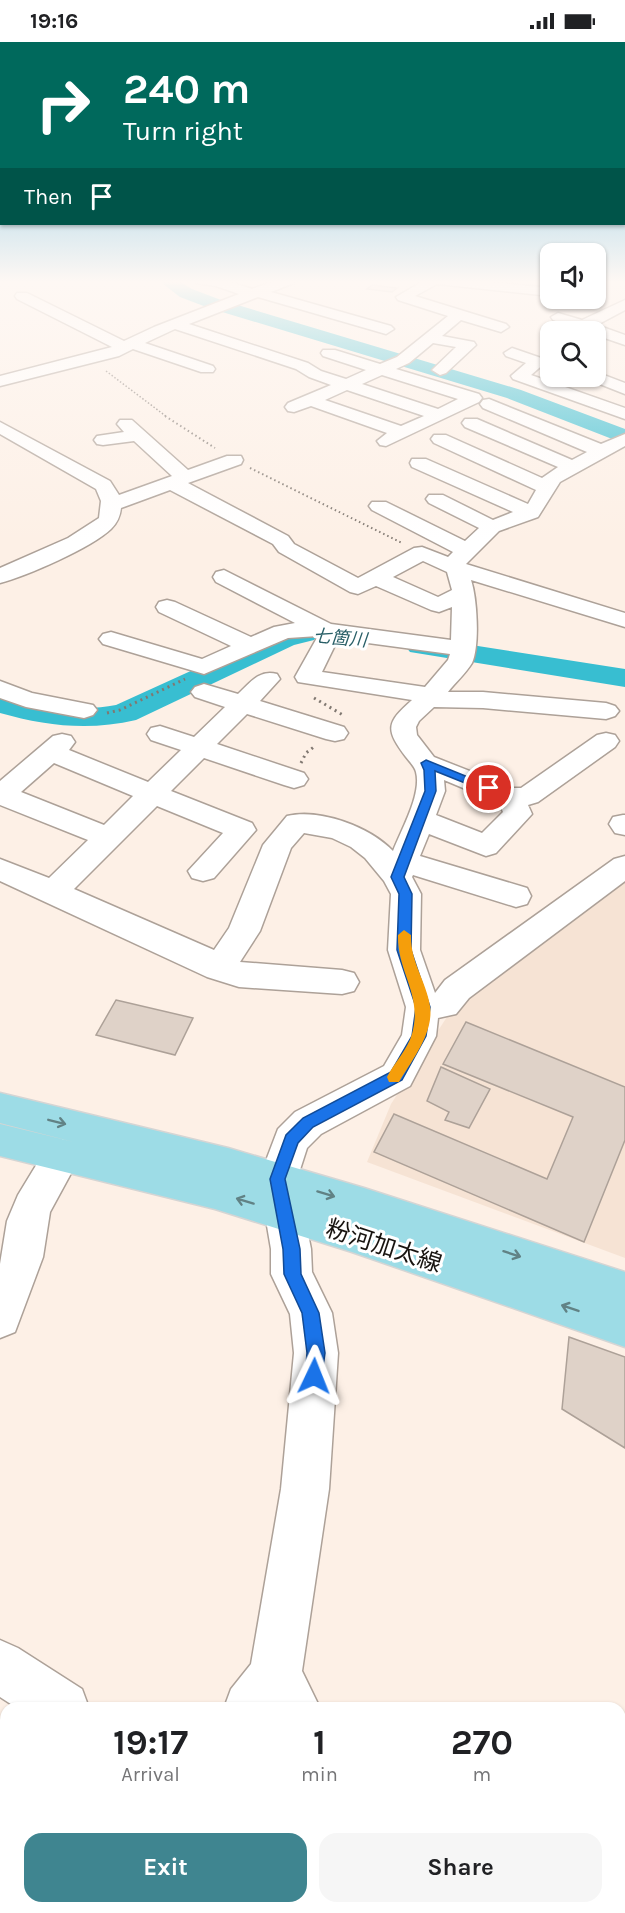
<!DOCTYPE html>
<meta charset="utf-8">
<style>
:root{--surface:#fff;--page:#f6f6f6;--text:#202124;--muted:#757577;--accent:#3f8590}
body{margin:0;font-family:Karla,"Noto Sans JP",sans-serif;background:var(--page);color:var(--text);height:100vh;display:flex;flex-direction:column;font-size:22px;white-space:nowrap}
*{box-sizing:border-box;margin:0}
p{font-size:20px;color:var(--muted)}
.icon{flex:none;width:33px;height:33px;fill:none;stroke:currentColor;stroke-width:2;stroke-linecap:round;stroke-linejoin:round}
.map{position:relative;flex:1;overflow:hidden}
.side{position:absolute;left:0px;top:1660px;width:626px;height:212px;display:flex;flex-direction:column;background:var(--surface);border-radius:18px 18px 0 0;box-shadow:0 2px 4px #0004}
.side>*{flex:none}
.banner{position:absolute;left:0px;top:0px;width:626px;height:183px;box-shadow:0 2px 4px #0004;background:#00695c;color:#fff;overflow:hidden}
.controls{position:absolute;left:540px;top:201px;display:grid;gap:12px}
.controls a{display:grid;place-items:center;width:66px;height:66px;border-radius:12px;background:var(--surface);box-shadow:0 2px 4px #0004;font-size:30px}
.pin{position:absolute;display:grid;place-items:center;width:51px;height:51px;color:#fff;margin:-26px;border:3px solid #fff;border-radius:50%;box-shadow:0 2px 6px #0007}
.me{position:absolute;width:66px;margin:-33px;rotate:2deg;stroke-linejoin:round;filter:drop-shadow(0 0 4px #0008)}
.turn{display:flex;align-items:center;gap:21px;height:126px;padding:0 24px;font-size:27px}
.turn .icon{width:78px;height:78px;stroke-width:2.5}
.turn b{display:block;font-size:42px;line-height:51px}
.then{display:flex;align-items:center;height:57px;padding:0 24px;background:#0003;gap:12px;font-size:22px}
.eta{display:flex;justify-content:space-evenly;align-items:center;height:102px;text-align:center}
.eta b{font-size:36px;font-weight:700;line-height:42px}
.primary-button{display:flex;gap:12px;margin-top:auto;padding:12px 24px}
.primary-button a{flex:1;height:69px;border-radius:18px;background:var(--accent);color:#fff;font-size:24px;font-weight:700;line-height:69px;text-align:center}
.primary-button a+a{background:var(--page);color:var(--text)}
.status{display:flex;justify-content:space-between;align-items:center;height:42px;padding:0 30px;background:var(--surface);direction:ltr}
.status svg{height:16px;fill:currentColor}
.map>svg:first-child{display:block}
</style>
<div class="status"><b>19:16</b><svg viewBox="0 0 49 12"><path d="M0 12V9h3v3zM5 12V6h3v6zM10 12V3h3v9zM15 12V0h3v12zM26 1h20v11H26zM47 4h2v5h-2z"/></svg></div>
<div class="map">
<svg width="625" height="1871" viewBox="0 0 625 1871">
<rect width="100%" height="100%" fill="#fdf0e6"/>
<path fill="#f6e3d4" d="M625,832V1216L367,1120L391,1062L461,953Z"/>
<g fill="none" stroke-linecap="round" stroke-linejoin="round">
<path fill="#38bed1" fill-rule="evenodd" d="M158,238H177L192,247L221,258L521,348L625,387V402L507,356L209,266L180,255Z
M304,583L314,586L318,592L314,598L294,603L136,678C89,689 46,684 0,671V652C39,661 76,671 116,663L274,591Z
M420,595L625,627V645L410,610L405,604L410,598Z"/>
</g>
<path fill="#dfd2c8" stroke="#ada198" stroke-width="1.5" d="M372,243L397,246L392,250L367,247Z
M116,958L193,976L175,1013L96,993Z
M466,980L625,1045V1098L584,1200L374,1110L394,1072L547,1137L573,1075L443,1022Z
M441,1025L490,1047L469,1086L445,1078L449,1070L427,1059Z
M569,1295L625,1315V1406L562,1367Z"/>
<g fill="none" stroke-linecap="round" stroke-linejoin="round">
<defs>
<path id="minor" d="M194,238H225L252,247L277,238H296L294,241L271,250L391,284L394,287L386,292L258,255L189,282L308,321L321,329L346,337L366,328L323,314L321,311L323,308H335L380,322L397,315L448,274L398,258L396,255L425,238H472L550,246V254L437,242L415,254L506,282L509,285L501,290L461,278L442,294L474,300L476,303L446,331L440,333L432,328L456,305L433,301L409,321L396,327L479,352L482,356L479,360L386,404L380,403L377,399L387,391L311,364L294,370L288,369L285,365L288,361L331,343L309,335L296,327L175,287L145,301L213,324L215,327L213,330H201L133,307L119,314L0,344V334L112,305L17,257L15,254L17,251H27L124,299L154,285L239,252L216,244L196,241ZM382,333L458,357L438,367L362,342ZM347,348L424,374L401,384L325,358Z
M625,258V268L597,283L625,293V303L596,293V290L567,289L564,286L567,283L553,278L551,275L558,271L582,278Z
M512,306L544,317L546,320L531,333L625,366V377L513,337L511,334L526,321L506,314L504,311Z
M596,330L625,341V352L587,337L585,334H596Z
M489,357L601,402L625,392V404L560,440L538,475L499,489L466,522L625,571V585L471,538C477,556 480,604 472,621C466,631 455,641 448,650H483L606,661L615,664L619,669L615,674L606,677L483,666L434,665L419,679L416,685L417,693L434,715L513,746H521L597,693L606,691L615,693L619,699L615,705L538,760L528,763L532,772L496,811L486,814L429,792L420,814L527,846L531,854L527,862L516,865L413,833L412,835L421,852L420,908L435,951L445,938L614,817L625,814V839L469,956L456,972L438,976L436,994L410,1044L321,1092L307,1106L297,1137L311,1207L312,1230L332,1271L338,1311L329,1447L302,1629L320,1666H224L231,1647L251,1622L281,1447L294,1311L290,1272L271,1232V1207L259,1137L278,1087L295,1070L384,1024L402,993L406,965L388,908L391,852L384,839L365,816L351,805L332,796L304,791L291,806L260,889L240,920L342,928L354,931L359,940L354,949L342,952L239,945L207,935L0,839V817L49,836L88,798L0,763V739L53,694L62,692L71,694L75,700L69,708L148,740L181,708L151,698L147,692L151,686L160,684L194,695L225,665L195,655L191,650L195,645L204,642L238,652C250,641 259,627 277,632L280,637L260,659L344,685L348,691L344,697L335,699L326,697L247,672L217,702L304,731L308,737L304,743L294,746L284,743L204,716L171,749L252,781L256,788L214,836L203,839L192,836L188,829L223,791L157,764L74,847L214,908L229,886L263,803L287,774C320,766 370,785 393,809C401,788 422,752 416,730C415,725 409,719 406,715C385,687 386,681 412,658L298,640L295,635L318,594L288,596L204,632L103,602L99,597L103,592L111,590L202,617L231,604L159,570L156,565L159,560L167,558L175,560L251,595L274,585L295,581L216,540L213,535L216,530L224,528L331,582L451,598L452,565L439,570L431,568L376,544L358,552L350,550L279,510L273,502L170,448L121,466C120,475 117,481 111,487C91,506 27,534 0,541V526L68,496L99,476L101,459L96,447L0,392V380L110,439L119,453L172,434L134,399L103,403L97,402L94,398L97,394L124,390L117,382L120,378H132L188,428L227,414H241L243,418L241,422L188,441L288,494L294,502L358,536L414,506L422,505L448,515L453,510L372,468L369,464L372,460H386L465,499L479,486L429,461L426,457L429,453H443L493,478L513,470L412,425L410,421L412,417H426L528,462L536,448L434,401L431,397L434,393H446L542,436L558,425L465,385L462,381L465,377H477L572,418L587,410L483,366L480,362L483,358ZM423,519L447,530L452,548L438,555L393,535ZM338,597L450,612L448,618L425,645L322,630ZM54,721L133,754L104,783L21,750ZM444,738L499,761L503,770L482,791L436,773L445,749Z
M0,639L32,651L93,663L97,668L93,673L84,676L26,665L0,656Z
M623,773H625V793L615,791L609,782L613,775Z
M62,1097L75,1102L81,1113L50,1170L43,1215L15,1290L0,1296V1222L7,1179L18,1153L49,1102Z
M0,1598L18,1606L82,1647L89,1666H17L0,1655Z
M625,1794V1869L620,1871L608,1866H620V1797Z
M368,1866H427L429,1871H370Z"/>
<path id="major" d="M0,1051L228,1106L364,1146L625,1230V1305L352,1210L215,1167L0,1114V1082L74,1100L0,1081Z"/>
</defs>
<use href="#minor" stroke="#ada198" stroke-width="3"/>
<use href="#major" stroke="#d5d5d4" stroke-width="3"/>
<path stroke="#807871" stroke-width="1.5" stroke-dasharray="1.5 2" stroke-linecap="butt" d="M106,329L167,375"/>
<path stroke="#807871" stroke-width="2" stroke-dasharray="1.5 3" stroke-linecap="butt" d="M165,374L215,406
M250,426L402,501"/>
<path stroke="#807871" stroke-width="3" stroke-dasharray="2 4" stroke-linecap="butt" d="M314,656L343,673
M107,671L120,668L185,637
M301,721L306,711L315,704"/>
<use href="#minor" fill="#fff" fill-rule="evenodd"/>
<use href="#major" fill="#9ddce6" fill-rule="evenodd"/>
</g>
<defs><path id="oneway-shaft" d="M-6 0H5M1.5-3L5.5 0L1.5 3" fill="none" stroke-width="1.6" stroke-linecap="round" stroke-linejoin="round" transform="scale(1.5)"/></defs>
<g stroke="#618285">
<use href="#oneway-shaft" transform="translate(57 1080) rotate(14)"/>
<use href="#oneway-shaft" transform="translate(326 1152) rotate(17)"/>
<use href="#oneway-shaft" transform="translate(245 1159) rotate(-163)"/>
<use href="#oneway-shaft" transform="translate(512 1212) rotate(18)"/>
<use href="#oneway-shaft" transform="translate(570 1266) rotate(-161)"/>
</g>
<linearGradient id="sky" x2="0" y2="1"><stop stop-color="#61b8df"/><stop offset="0.48" stop-color="#fef8f4"/><stop offset="1" stop-color="#fef8f4" stop-opacity="0"/></linearGradient>
<rect width="625" height="500" fill="url(#sky)"/>
<path fill="#1a73e8" stroke="#114b97" stroke-width="1.5" d="M426,718L495,746L489,750L485,749L435,729L436,749L404,835L412,852L411,908L430,965L426,994L402,1038L313,1085L298,1101L285,1137L300,1207L301,1232L319,1271L325,1311L321,1340L314,1343L308,1340L305,1334L307,1311L302,1271L284,1232L283,1207L270,1137L286,1093L303,1076L391,1030L412,994L416,965L397,908L399,852L391,835L425,749L424,728L421,721Z"/>
<path fill="#f59e0b" d="M404,888L411,893C410,919 426,939 430,964C434,991 412,1018 399,1040H389L387,1035C394,1021 408,1007 412,992C423,953 397,930 398,893Z"/>
<g text-anchor="middle" stroke-width="6" stroke-linejoin="round" paint-order="stroke">
<g font-size="18" font-style="italic" fill="#295f67" stroke="#fff">
<text transform="translate(340 596) rotate(5)" y="6">七箇川</text>
</g>
<g font-size="24" fill="#17130f" stroke="#fff">
<text transform="translate(384 1204) rotate(18)" y="8">粉河加太線</text>
</g>
</g>
</svg>
<div class="controls">
<a><svg class="icon" aria-label="sound" viewBox="0 0 24 24"><path d="M4 9h4l5-4v14l-5-4H4zM17 9q2 3 0 6"/></svg></a>
<a><svg class="icon" aria-label="search" viewBox="0 0 24 24"><circle cx="10" cy="10" r="6"/><path d="M15 15l6 6"/></svg></a>
</div>
<div class="pin" style="left:489px;top:746px;background:#d93025"><svg class="icon" aria-label="arrive" viewBox="0 0 24 24"><path d="M6 21V4h12l-3 4 3 4H6"/></svg></div>
<svg class="me" style="left:314px;top:1334px" viewBox="-20 -20 40 40"><path d="M0-17L14 15 0 8-14 15z" fill="#1a73e8" stroke="#fff" stroke-width="4"/></svg>
<div class="banner">
<div class="turn"><svg class="icon" aria-label="right" viewBox="0 0 24 24"><path d="M7 20v-9h11M14 6l5 5-5 5"/></svg><div><b>240 m</b>Turn right</div></div>
<div class="then">Then<svg class="icon" aria-label="arrive" viewBox="0 0 24 24"><path d="M6 21V4h12l-3 4 3 4H6"/></svg></div>
</div>
<section class="side">
<div class="eta">
<div><b>19:17</b><p>Arrival</p></div>
<div><b>1</b><p>min</p></div>
<div><b>270</b><p>m</p></div>
</div>
<div class="primary-button"><a>Exit</a><a>Share</a></div>
</section>
</div>
